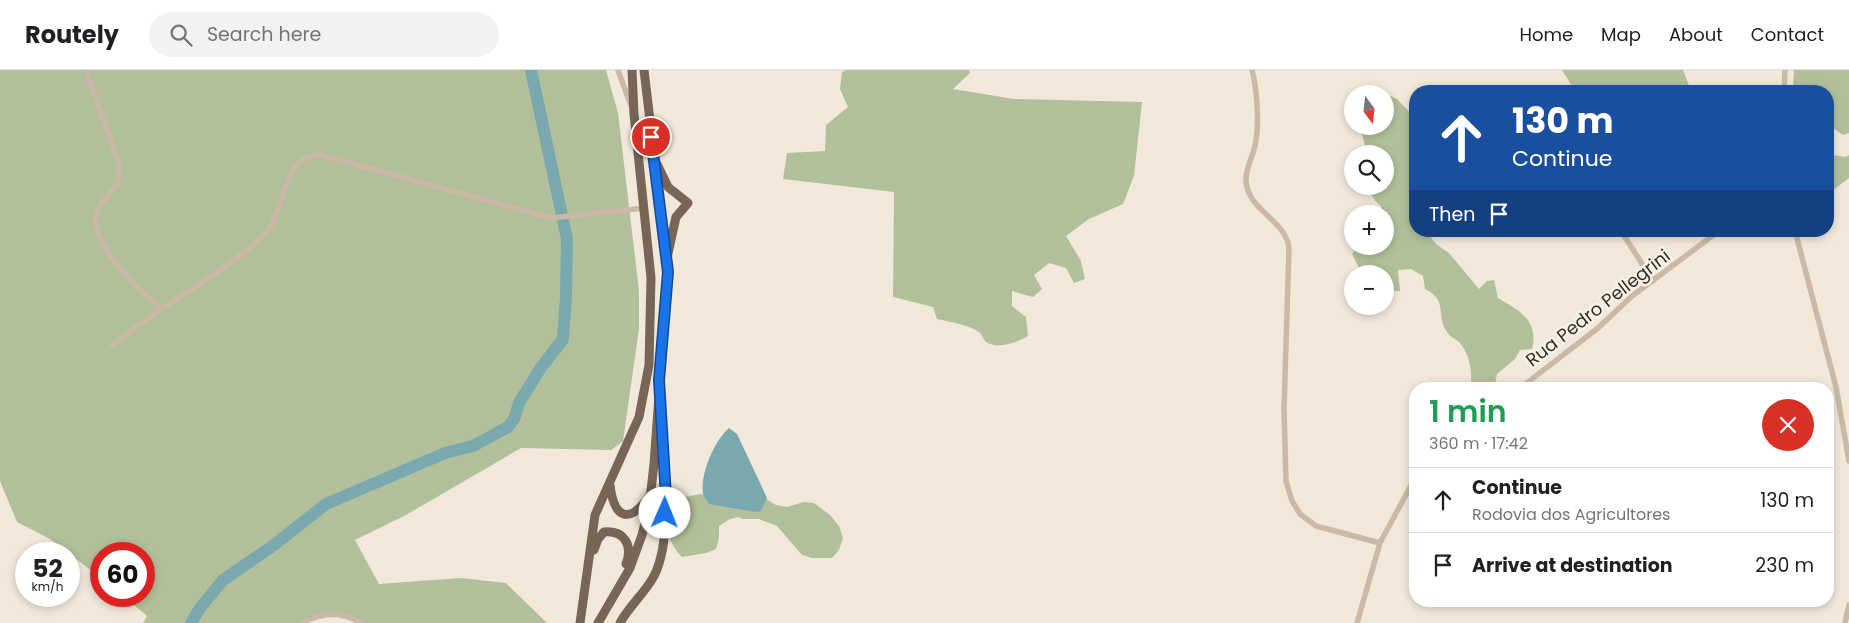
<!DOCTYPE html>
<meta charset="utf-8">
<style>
:root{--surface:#fff;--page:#f2f2f2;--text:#202124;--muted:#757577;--line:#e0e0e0}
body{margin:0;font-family:Poppins,sans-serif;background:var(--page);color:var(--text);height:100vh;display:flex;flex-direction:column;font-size:19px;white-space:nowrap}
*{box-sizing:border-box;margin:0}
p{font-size:16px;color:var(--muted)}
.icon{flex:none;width:28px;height:28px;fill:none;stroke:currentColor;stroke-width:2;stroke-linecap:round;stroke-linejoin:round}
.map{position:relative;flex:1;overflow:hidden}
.side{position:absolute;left:1409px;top:312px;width:425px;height:225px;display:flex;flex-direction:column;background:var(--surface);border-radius:20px;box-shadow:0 2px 8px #0003}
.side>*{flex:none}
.top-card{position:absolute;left:1409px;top:15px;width:425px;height:152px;border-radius:20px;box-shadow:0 2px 8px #0003;background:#1a4fa0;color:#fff;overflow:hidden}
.needle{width:32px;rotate:165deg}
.controls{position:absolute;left:1344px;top:15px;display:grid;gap:10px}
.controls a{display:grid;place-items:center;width:50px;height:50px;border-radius:50%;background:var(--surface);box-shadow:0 2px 8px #0003;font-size:25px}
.speed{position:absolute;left:15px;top:472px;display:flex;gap:10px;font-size:25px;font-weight:700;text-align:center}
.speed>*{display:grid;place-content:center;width:65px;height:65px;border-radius:50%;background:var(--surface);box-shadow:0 2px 8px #0003;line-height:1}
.speed small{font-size:12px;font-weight:400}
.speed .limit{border:8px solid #d22;background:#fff;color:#111}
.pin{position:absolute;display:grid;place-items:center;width:42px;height:42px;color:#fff;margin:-21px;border:2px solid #fff;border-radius:50%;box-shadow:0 1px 5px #0007}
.me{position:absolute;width:55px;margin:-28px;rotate:1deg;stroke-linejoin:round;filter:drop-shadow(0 0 4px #0008)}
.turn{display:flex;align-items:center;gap:18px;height:105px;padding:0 20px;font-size:22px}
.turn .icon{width:65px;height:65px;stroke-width:2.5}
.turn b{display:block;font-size:35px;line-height:42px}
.then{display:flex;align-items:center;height:48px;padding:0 20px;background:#0003;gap:10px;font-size:19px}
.round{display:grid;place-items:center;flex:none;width:52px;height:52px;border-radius:26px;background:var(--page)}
.headline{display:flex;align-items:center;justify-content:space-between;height:85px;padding:0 20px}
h1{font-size:30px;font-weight:600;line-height:38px;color:#1e9e55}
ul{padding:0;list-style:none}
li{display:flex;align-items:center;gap:15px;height:65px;padding:0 20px;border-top:1px solid var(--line)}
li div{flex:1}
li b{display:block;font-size:19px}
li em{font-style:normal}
header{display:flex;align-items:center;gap:30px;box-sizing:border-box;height:70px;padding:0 25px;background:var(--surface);border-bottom:1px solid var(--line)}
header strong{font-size:24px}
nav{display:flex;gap:28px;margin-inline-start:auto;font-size:18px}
.search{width:350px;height:45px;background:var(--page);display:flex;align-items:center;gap:12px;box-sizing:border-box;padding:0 18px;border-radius:28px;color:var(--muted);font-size:19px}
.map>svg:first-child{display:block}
</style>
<header>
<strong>Routely</strong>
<div class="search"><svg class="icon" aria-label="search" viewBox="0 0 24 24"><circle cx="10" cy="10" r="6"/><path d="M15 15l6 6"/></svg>Search here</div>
<nav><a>Home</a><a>Map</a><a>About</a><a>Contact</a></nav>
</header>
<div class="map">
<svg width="1849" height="553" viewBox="0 0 1849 553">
<rect width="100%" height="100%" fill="#f1e8da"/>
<path fill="#b1c09a" d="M0,0H606L618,43L639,221V259L623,371L611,380L521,378L406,445L355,470L379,514L461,508L506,513L547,553H360L329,544L302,553H143L147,546L123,526H144V484H101V508L50,469L17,452L0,411Z
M847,0H969L970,3L953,19L1014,29L1142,32L1134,106L1123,134L1089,149L1066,166L1081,191L1085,209L1074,213L1066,198L1049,193L1034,205L1042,219L1033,227L1012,221V236L1026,247L1028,266C1018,272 998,280 986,272C983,269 982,264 979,262C967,254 950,252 937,249L933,237L893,227L894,122L783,109L787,83L825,81L826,55L848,37L840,19L842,2Z
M1562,0H1683L1691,21H1575Z
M1794,0H1849V63L1843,65C1823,53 1828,42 1828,21H1793Z
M1367,16L1397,29L1415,48V161H1426L1436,174L1449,183L1479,219L1487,211L1494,210L1498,228C1520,241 1539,251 1532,279L1520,280L1515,289L1497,304L1494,319H1480L1471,313C1472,299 1469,283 1459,272C1456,269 1450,267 1447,262C1435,245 1449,231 1425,219L1423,206L1411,199L1398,200L1400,221H1385V204H1362L1352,184L1355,180L1368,181L1374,176H1385V144H1382L1381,136C1375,132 1369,124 1370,116H1385V84H1367L1360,56H1385V24H1362Z
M1828,84L1845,87L1849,85V108L1828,124Z
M700,424L723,431L766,429L776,435L787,437L804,432L814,433L830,445L839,456L843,468L839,480L832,488H812L802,485L777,456L759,449H743L738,447L728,450L719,456V467L716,479L706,483L682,487C668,474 663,450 665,431Z"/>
<path fill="#79a8ae" d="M729,358L737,364L767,428L761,441L755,442L709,434C707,431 704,428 703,424C700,404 714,371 729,358Z"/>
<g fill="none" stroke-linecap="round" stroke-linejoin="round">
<path stroke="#79a8ae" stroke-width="12" d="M191,553L200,538L223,510L274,475L326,434L445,383L473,376L508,357L514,349L519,333L540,299L563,269L566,227L567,169L531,0"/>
<path stroke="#c9b9a6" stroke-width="5.5" d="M86,0L118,92C123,121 109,118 98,139C83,168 141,222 161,239C186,222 260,178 272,154C279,140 282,124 288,111C295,94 303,85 321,85L551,148L645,138
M618,0L631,36
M1252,0C1257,18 1259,52 1256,70C1255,83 1245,98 1246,111C1248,141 1286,150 1289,178L1284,339L1286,411L1292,431L1300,444L1316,456L1380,473
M1784,21L1785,0
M1621,161L1653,211
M1795,161L1836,317L1849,391
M112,275L161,239
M1519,319L1598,258L1632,226L1719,161
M302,553C321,543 341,540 360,553
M1357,553L1380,473L1415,408
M1845,553L1849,535"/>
<path stroke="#776558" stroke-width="9" d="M657,94L668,117L688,133L676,147L667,188
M610,415C614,448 629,456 650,425
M594,480L598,469L604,462C625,460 633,476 626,494
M580,553L595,445L639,347L649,295L651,208L634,44L632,0
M598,553L630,498L642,465L649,438L654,394L668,202L644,0
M620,553C629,536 645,523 654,506C674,467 663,390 661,346"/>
</g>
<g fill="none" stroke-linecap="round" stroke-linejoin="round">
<defs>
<path id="route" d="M651,67L668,202L659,310L666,427L665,443"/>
</defs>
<use href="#route" stroke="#114b97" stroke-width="12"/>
<use href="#route" stroke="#1a73e8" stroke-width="9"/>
</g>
<g text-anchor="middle" stroke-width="5" stroke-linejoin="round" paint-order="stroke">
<g font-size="18" fill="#352d27" stroke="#f9f2e6">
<text transform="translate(1598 238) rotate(-38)" y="6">Rua Pedro Pellegrini</text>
</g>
</g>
</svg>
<div class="controls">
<a><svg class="needle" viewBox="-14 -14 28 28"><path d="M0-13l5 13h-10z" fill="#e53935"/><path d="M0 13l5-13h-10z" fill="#757577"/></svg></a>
<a><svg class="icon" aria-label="search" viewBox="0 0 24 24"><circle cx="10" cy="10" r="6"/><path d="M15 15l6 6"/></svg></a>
<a>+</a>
<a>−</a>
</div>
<div class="speed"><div>52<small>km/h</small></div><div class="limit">60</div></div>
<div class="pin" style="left:651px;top:67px;background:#d93025"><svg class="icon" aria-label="arrive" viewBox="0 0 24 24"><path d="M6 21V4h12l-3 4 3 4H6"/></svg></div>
<svg class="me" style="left:665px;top:443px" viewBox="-20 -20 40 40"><circle r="19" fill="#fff"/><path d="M0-13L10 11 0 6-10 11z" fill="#1a73e8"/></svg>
<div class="top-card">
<div class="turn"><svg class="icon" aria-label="ahead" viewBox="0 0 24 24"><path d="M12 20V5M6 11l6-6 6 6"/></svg><div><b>130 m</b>Continue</div></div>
<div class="then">Then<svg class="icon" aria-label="arrive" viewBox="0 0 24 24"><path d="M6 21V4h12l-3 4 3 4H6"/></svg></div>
</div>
<section class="side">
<div class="headline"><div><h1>1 min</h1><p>360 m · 17:42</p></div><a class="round" style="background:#d93025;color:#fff"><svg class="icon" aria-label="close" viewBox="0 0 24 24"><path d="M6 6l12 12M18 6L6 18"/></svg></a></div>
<ul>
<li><svg class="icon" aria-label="ahead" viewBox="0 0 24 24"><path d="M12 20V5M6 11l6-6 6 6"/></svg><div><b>Continue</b><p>Rodovia dos Agricultores</p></div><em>130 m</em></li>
<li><svg class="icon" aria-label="arrive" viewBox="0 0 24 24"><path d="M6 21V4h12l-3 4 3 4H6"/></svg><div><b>Arrive at destination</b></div><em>230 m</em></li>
</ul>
</section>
</div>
